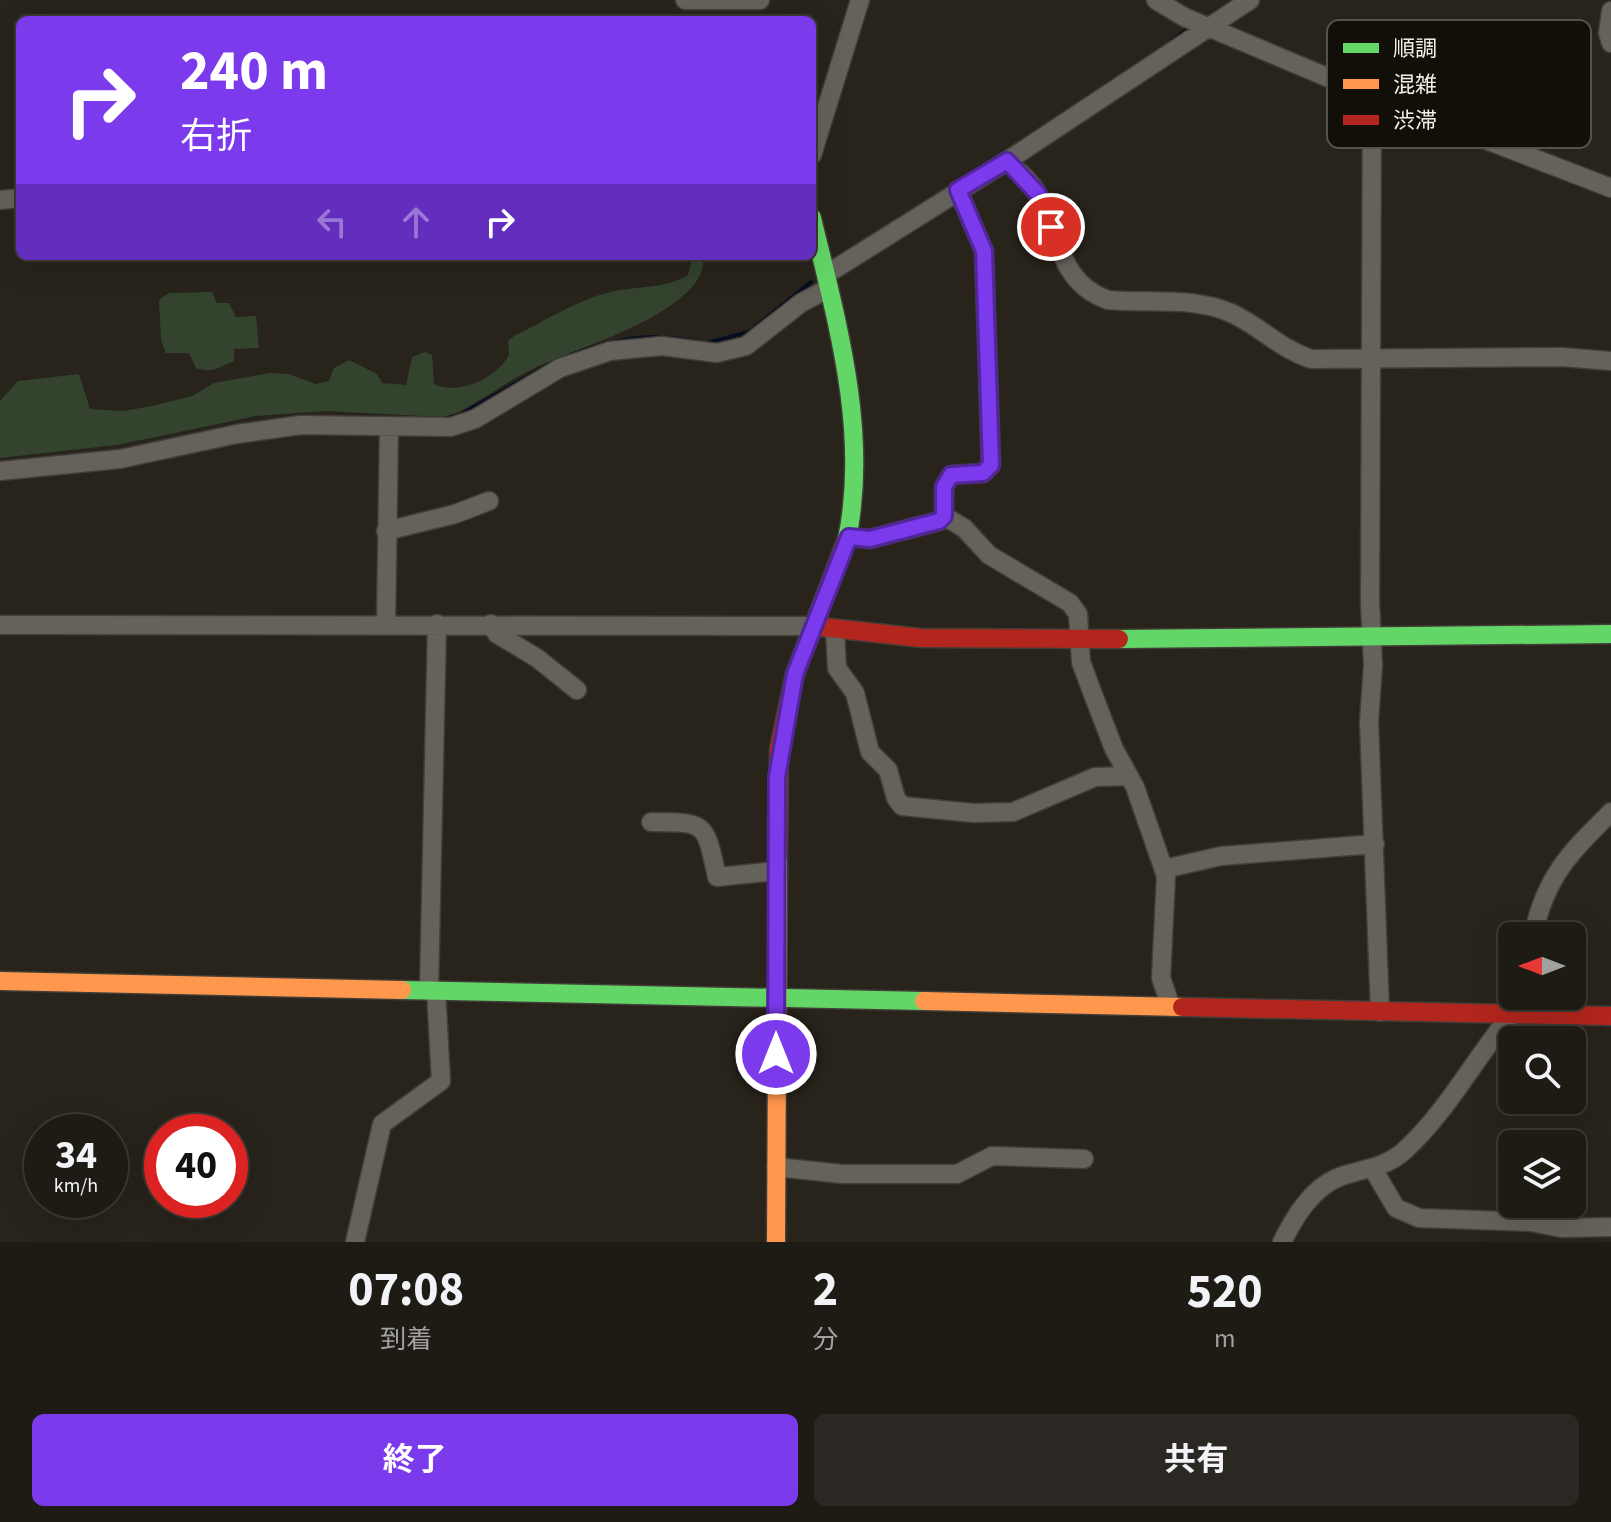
<!DOCTYPE html>
<html lang="ja">
<meta charset="utf-8">
<style>
:root{--surface:#1e1a14;--page:#2b2722;--text:#f1f3f6;--muted:#a1a1a0;--line:#3c3834;--accent:#7c3aed}
body{margin:0;font-family:"Source Sans 3","Noto Sans JP",sans-serif;background:var(--page);color:var(--text);height:100vh;display:flex;flex-direction:column;font-size:30px;white-space:nowrap}
*{box-sizing:border-box;margin:0}
p{font-size:26px;color:var(--muted)}
.icon{flex:none;width:44px;height:44px;fill:none;stroke:currentColor;stroke-width:2;stroke-linecap:round;stroke-linejoin:round}
.map{position:relative;height:1242px;overflow:hidden}
.sheet{display:flex;flex-direction:column;background:var(--surface);flex:1}
.sheet>*{flex:none}
.top-card{position:absolute;left:16px;top:16px;width:800px;height:244px;border-radius:12px;box-shadow:0 8px 32px #0002,0 0 0 2px var(--line);background:#7c3aed;color:#fff;overflow:hidden}
.needle{width:52px;rotate:270deg}
.tools{position:absolute;left:1498px;top:922px;display:grid;gap:16px}
.tools a{display:grid;place-items:center;width:88px;height:88px;border-radius:12px;background:var(--surface);box-shadow:0 8px 32px #0002,0 0 0 2px var(--line);font-size:40px}
.speed{position:absolute;left:24px;top:1114px;display:flex;gap:16px;font-size:40px;font-weight:700;text-align:center}
.speed>*{display:grid;place-content:center;width:104px;height:104px;border-radius:50%;background:var(--surface);box-shadow:0 8px 32px #0002,0 0 0 2px var(--line);line-height:1}
.speed small{font-size:20px;font-weight:400}
.speed .limit{border:12px solid #d22;background:#fff;color:#111}
.pin{position:absolute;display:grid;place-items:center;width:68px;height:68px;color:#fff;margin:-34px;border:4px solid #fff;border-radius:50%;box-shadow:0 2px 8px #0007}
.me{position:absolute;width:88px;margin:-44px;rotate:0deg;stroke-linejoin:round;filter:drop-shadow(0 0 6px #0008)}
.turn{display:flex;align-items:center;gap:28px;height:168px;padding:0 32px;font-size:36px}
.turn .icon{width:104px;height:104px;stroke-width:2.5}
.turn b{display:block;font-size:56px;line-height:68px}
.lanes{display:flex;align-items:center;height:76px;padding:0 32px;background:#0003;justify-content:center;gap:40px;direction:ltr}
.lanes .off{opacity:.35}
.eta{display:flex;justify-content:space-evenly;align-items:center;height:136px;text-align:center}
.eta b{font-size:48px;font-weight:700;line-height:56px}
.primary-button{display:flex;gap:16px;margin-top:auto;padding:16px 32px}
.primary-button a{flex:1;height:92px;border-radius:12px;background:var(--accent);color:#fff;font-size:32px;font-weight:700;line-height:92px;text-align:center}
.primary-button a+a{background:var(--page);color:var(--text)}
.map>svg:first-child{display:block}
</style>
<div class="map">
<svg width="1611" height="1242" viewBox="0 0 1611 1242">
<rect width="100%" height="100%" fill="#28231b"/>
<path fill="#33432e" d="M693,256H703C711,311 572,349 533,369C507,381 484,399 459,412L443,417L325,411L256,416L117,445L0,458V401L18,381L79,374L90,409L123,411L152,406L192,396L214,383L270,373L288,374L316,384L329,381L334,368L349,360L377,374L382,383L406,385L412,357L425,352L432,355L434,384C458,396 497,378 509,355L508,341L514,336C545,321 577,300 610,292C635,286 666,289 688,275Z
M212,292L217,303H229L236,317L256,316L259,348L234,349V361C219,367 213,374 196,368L189,353H166L161,340L159,300L169,293Z"/>
<g fill="none" stroke-linecap="round" stroke-linejoin="round">
<path stroke="#040d22" stroke-width="4" d="M1172,41L1186,30
M707,343L749,332L811,282
M570,355C613,338 652,332 698,342
M307,417L398,418
M446,419L460,415L548,365"/>
<defs>
<path id="street" d="M685,0H760
M1156,0L1184,17L1372,96L1611,188
M1611,11L1608,33L1611,43
M1372,96L1370,602L1373,665L1369,722L1380,1012
M812,155L860,0
M1007,161C1018,171 1030,180 1037,193C1060,233 1057,282 1108,300C1148,304 1192,296 1231,313C1260,326 1280,349 1311,359L1562,357L1611,361
M0,200L20,198
M827,274L1007,161L1250,0
M0,471L120,459L237,434L301,425L451,427L475,419L560,368L610,351L662,346L717,353L746,346L801,303L829,288
M944,516L964,528L989,555L1070,603L1078,614L1081,662L1091,689L1114,749L1135,787L1166,876L1161,978L1171,1007
M386,531L455,514L489,501
M849,537L870,539L939,521L944,516V487L951,475L983,473L991,465L984,251L958,190
M386,624L389,426
M491,624L497,634L537,658L577,690
M0,625L813,626
M835,630L837,668L855,693L870,752L888,770L896,798L902,806L973,813L1013,812L1095,777L1129,776
M651,822C708,822 705,823 717,877L777,871
M1164,869L1221,856L1375,844
M1533,936C1545,877 1569,854 1611,812
M429,990L437,624
M776,1167L842,1174H957L992,1156L1084,1159
M1373,1169L1396,1208L1419,1218L1531,1222L1561,1228L1611,1227
M355,1242L382,1124L441,1081L436,990
M1282,1242C1295,1216 1313,1186 1342,1176C1365,1168 1385,1168 1404,1151C1446,1113 1474,1060 1510,1016L1519,996"/>
<path id="fast" d="M812,218C837,322 869,432 847,539
M1119,639L1611,634
M402,990L924,1001"/>
<path id="slow" d="M0,981L402,990
M924,1001L1182,1007
M776,1242L778,856"/>
<path id="jam" d="M813,626L921,638L1119,639
M778,856L779,749L795,674L847,539
M1182,1007L1611,1016"/>
</defs>
<use href="#street" stroke="#413d37" stroke-width="21"/>
<use href="#fast" stroke="#413d37" stroke-width="21"/>
<use href="#slow" stroke="#413d37" stroke-width="21"/>
<use href="#jam" stroke="#413d37" stroke-width="21"/>
<use href="#street" stroke="#65615b" stroke-width="18"/>
<use href="#fast" stroke="#63d668" stroke-width="18"/>
<use href="#slow" stroke="#ff974d" stroke-width="18"/>
<use href="#jam" stroke="#b3261e" stroke-width="18"/>
</g>
<g fill="none" stroke-linecap="round" stroke-linejoin="round">
<defs>
<path id="route" d="M776,1054L777,777L795,674L849,537L870,539L939,521L944,516V487L951,475L983,473L991,465L984,251L958,190L1007,161L1038,194L1051,227"/>
</defs>
<use href="#route" stroke="#51269a" stroke-width="20"/>
<use href="#route" stroke="#7c3aed" stroke-width="14"/>
</g>
<rect x="1327" y="20" width="264" height="128" rx="12" fill="#120e08" stroke="#56514a" stroke-width="2"/>
<rect x="1343" y="43" width="36" height="10" fill="#63d668"/>
<rect x="1343" y="79" width="36" height="10" fill="#ff974d"/>
<rect x="1343" y="115" width="36" height="10" fill="#b3261e"/>
<g font-size="22" fill="#f3ede4">
<text x="1393" y="56">順調</text>
<text x="1393" y="92">混雑</text>
<text x="1393" y="128">渋滞</text>
</g>
</svg>
<div class="tools">
<a><svg class="needle" viewBox="-14 -14 28 28"><path d="M0-13l5 13h-10z" fill="#e53935"/><path d="M0 13l5-13h-10z" fill="#a1a1a0"/></svg></a>
<a><svg class="icon" aria-label="search" viewBox="0 0 24 24"><circle cx="10" cy="10" r="6"/><path d="M15 15l6 6"/></svg></a>
<a><svg class="icon" aria-label="layers" viewBox="0 0 24 24"><path d="M12 4l9 5-9 5-9-5zM3 14l9 5 9-5"/></svg></a>
</div>
<div class="speed"><div>34<small>km/h</small></div><div class="limit">40</div></div>
<div class="pin" style="left:1051px;top:227px;background:#d93025"><svg class="icon" aria-label="arrive" viewBox="0 0 24 24"><path d="M6 21V4h12l-3 4 3 4H6"/></svg></div>
<svg class="me" style="left:776px;top:1054px" viewBox="-20 -20 40 40"><circle r="17" fill="#7c3aed" stroke="#fff" stroke-width="3"/><path d="M0-11L8 9 0 5-8 9z" fill="#fff"/></svg>
<div class="top-card">
<div class="turn"><svg class="icon" aria-label="right" viewBox="0 0 24 24"><path d="M7 20v-9h11M14 6l5 5-5 5"/></svg><div><b>240 m</b>右折</div></div>
<div class="lanes"><svg class="icon off" aria-label="left" viewBox="0 0 24 24"><path d="M17 20v-9H6M10 6l-5 5 5 5"/></svg><svg class="icon off" aria-label="ahead" viewBox="0 0 24 24"><path d="M12 20V5M6 11l6-6 6 6"/></svg><svg class="icon" aria-label="right" viewBox="0 0 24 24"><path d="M7 20v-9h11M14 6l5 5-5 5"/></svg></div>
</div>
</div>
<section class="sheet">
<div class="eta">
<div><b>07:08</b><p>到着</p></div>
<div><b>2</b><p>分</p></div>
<div><b>520</b><p>m</p></div>
</div>
<div class="primary-button"><a>終了</a><a>共有</a></div>
</section>
